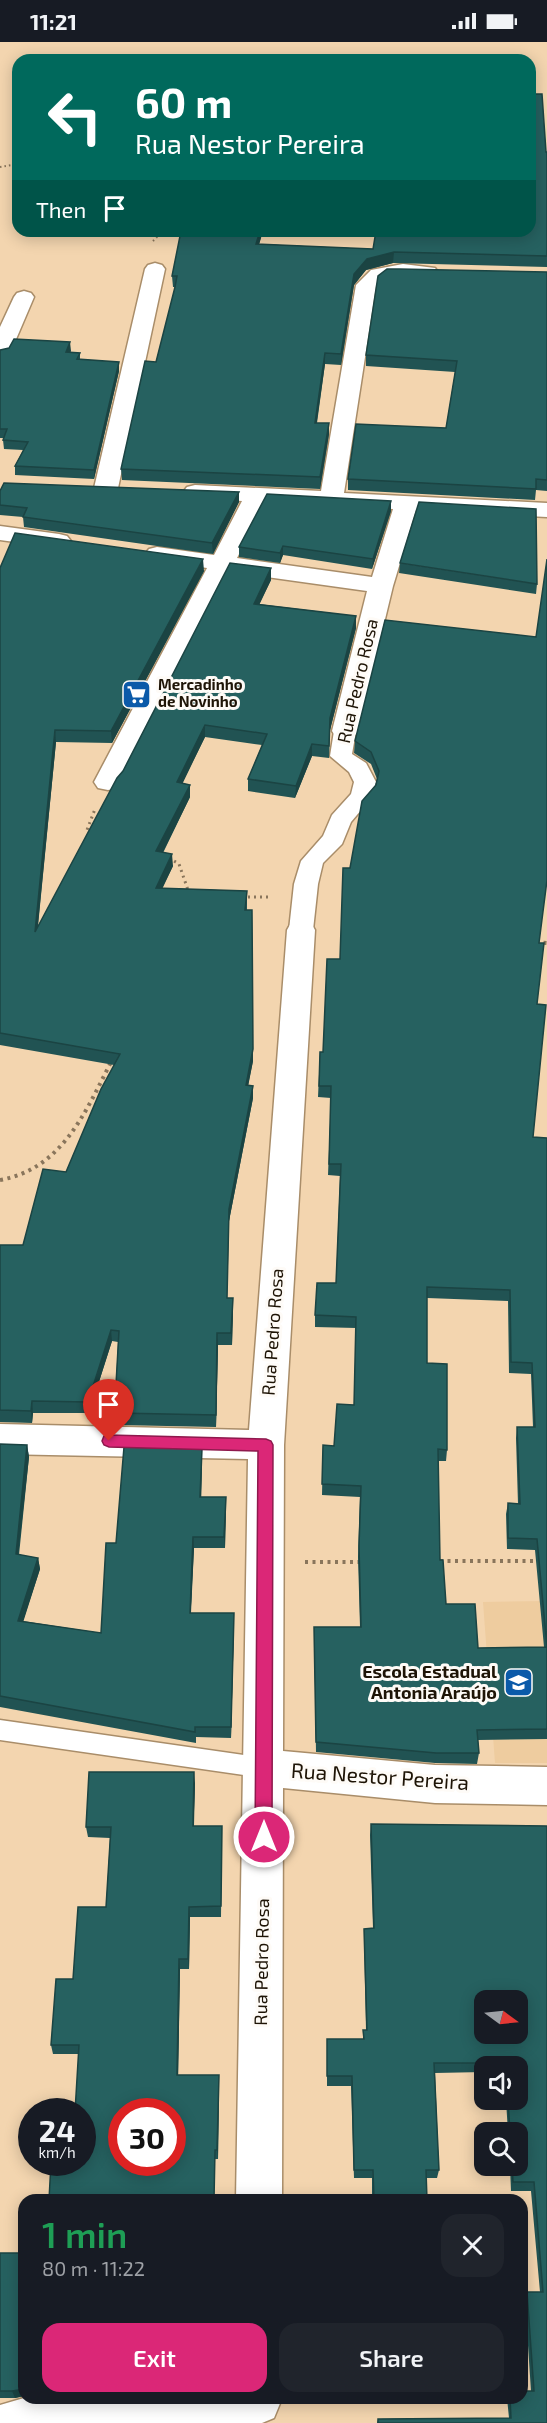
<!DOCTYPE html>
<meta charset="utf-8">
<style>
:root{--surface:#171b24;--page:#20242c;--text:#f1f3f6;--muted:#9ea1a6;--accent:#db2777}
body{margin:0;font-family:"Exo 2",sans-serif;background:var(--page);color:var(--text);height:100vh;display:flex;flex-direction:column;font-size:22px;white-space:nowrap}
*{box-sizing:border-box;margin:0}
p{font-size:20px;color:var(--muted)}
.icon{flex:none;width:33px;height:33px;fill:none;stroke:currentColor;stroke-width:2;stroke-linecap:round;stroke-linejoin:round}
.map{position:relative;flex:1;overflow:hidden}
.drawer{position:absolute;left:18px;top:2152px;width:510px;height:210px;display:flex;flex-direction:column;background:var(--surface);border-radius:18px;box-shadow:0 3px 15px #0003}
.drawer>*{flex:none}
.guide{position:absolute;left:12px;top:12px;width:524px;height:183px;border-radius:18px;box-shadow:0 3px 15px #0003;background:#00695c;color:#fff;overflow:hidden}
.needle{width:39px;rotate:105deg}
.buttons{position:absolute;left:474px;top:1948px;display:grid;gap:12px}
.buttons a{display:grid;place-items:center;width:54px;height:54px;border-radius:12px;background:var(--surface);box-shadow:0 3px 15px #0003;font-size:30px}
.speed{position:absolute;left:18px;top:2056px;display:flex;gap:12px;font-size:30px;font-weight:700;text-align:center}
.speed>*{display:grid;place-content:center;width:78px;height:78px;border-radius:50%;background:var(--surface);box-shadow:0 3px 15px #0003;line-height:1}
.speed small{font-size:15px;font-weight:400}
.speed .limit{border:9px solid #d22;background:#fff;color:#111}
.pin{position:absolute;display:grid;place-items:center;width:51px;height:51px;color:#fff;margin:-62px -26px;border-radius:50% 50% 50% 0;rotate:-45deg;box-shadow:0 0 6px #0007}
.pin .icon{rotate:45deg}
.me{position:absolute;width:66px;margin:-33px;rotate:0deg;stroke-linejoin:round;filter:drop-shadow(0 0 4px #0008)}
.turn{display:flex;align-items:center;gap:21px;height:126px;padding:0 24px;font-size:27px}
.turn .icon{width:78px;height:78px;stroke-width:2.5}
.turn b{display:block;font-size:42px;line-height:51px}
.then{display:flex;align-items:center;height:57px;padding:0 24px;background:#0003;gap:12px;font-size:22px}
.round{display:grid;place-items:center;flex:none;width:63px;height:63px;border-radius:18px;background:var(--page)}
.head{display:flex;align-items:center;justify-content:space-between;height:102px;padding:0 24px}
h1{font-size:36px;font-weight:600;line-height:45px;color:#1e9e55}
.button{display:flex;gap:12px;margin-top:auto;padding:12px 24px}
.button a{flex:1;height:69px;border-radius:18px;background:var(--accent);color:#fff;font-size:24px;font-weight:600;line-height:69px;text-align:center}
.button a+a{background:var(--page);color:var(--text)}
.status{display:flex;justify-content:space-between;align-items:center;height:42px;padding:0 30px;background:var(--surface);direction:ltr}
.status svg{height:16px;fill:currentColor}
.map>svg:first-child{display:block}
</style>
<div class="status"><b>11:21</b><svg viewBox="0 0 49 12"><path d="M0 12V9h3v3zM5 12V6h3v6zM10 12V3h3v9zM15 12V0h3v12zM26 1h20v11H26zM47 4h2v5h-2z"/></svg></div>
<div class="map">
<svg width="547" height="2381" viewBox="0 0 547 2381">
<rect width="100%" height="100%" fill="#f3d5af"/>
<path fill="#eecc9f" d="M547,1559V1721H495L483,1560Z"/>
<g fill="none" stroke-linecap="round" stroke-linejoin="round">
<defs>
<path id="service" d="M0,1678L264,1716L272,1719L275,1726L272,1733L264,1736L0,1698Z"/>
<path id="pedestrian" d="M345,682L353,684L356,689L352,712L366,721L376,740L373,754L351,780L342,802L323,821L318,842L313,888L309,894L301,896L293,894L289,888L294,842L301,819L323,794L332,773L351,752L354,740L349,730L330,714L334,689L337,684Z"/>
<path id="minor" d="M155,221L162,223L165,227L118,446L114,451L106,453L98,451L94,446L145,227L148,223Z
M403,222L435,226L438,230L435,234C415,239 392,227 376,244L344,451L547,461V475L416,468L393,544L358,689L354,695L345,697L336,695L332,689L367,549L230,530L122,740L118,746L108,748L98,746L94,740L207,526L149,517L145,512L149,507L157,505L214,513L242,459L187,455L183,450L187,445L195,443L321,449L356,243L371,228ZM265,461L393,467L372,535L237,516Z
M24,249L31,251L34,255L11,309L8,314L0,315V285L14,255L17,251Z
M0,484L59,492L67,494L71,499L67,504L59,506L0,498Z
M301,878L311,881L315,888L284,1403L283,1709L435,1723L547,1725V1763L435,1761L283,1746L282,2158H236L248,1417L0,1412V1382L249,1388L287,888L291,881Z
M24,2356H280L281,2359L274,2376L262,2381H0V2363Z"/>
</defs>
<use href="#service" stroke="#a98d69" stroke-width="3"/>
<use href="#pedestrian" stroke="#a98d69" stroke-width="3"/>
<use href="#minor" stroke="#a98d69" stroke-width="3"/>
<path stroke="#89755b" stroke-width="2" stroke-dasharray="1.5 3" stroke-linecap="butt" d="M0,125L18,122
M153,199L163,189"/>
<path stroke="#89755b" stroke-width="3" stroke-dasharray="2 4" stroke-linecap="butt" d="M91,792L87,788L95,767
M169,816L179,822L189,851
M242,855H271"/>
<path stroke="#89755b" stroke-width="4" stroke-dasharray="3 4.5" stroke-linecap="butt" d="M536,900L547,901
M0,1138C62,1127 85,1071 111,1020
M440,1519H547
M305,1520H363"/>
<use href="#service" fill="#fff" fill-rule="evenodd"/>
<use href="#pedestrian" fill="#fff" fill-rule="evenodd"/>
<use href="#minor" fill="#fff" fill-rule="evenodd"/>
</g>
<path fill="#215353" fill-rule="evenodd" d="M546,110H547V225L393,221L366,228L354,243L341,323L325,322L317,381H329V392L320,447L122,438L121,427L156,320L175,245H173L172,234L263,189L259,202L373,207Z
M547,230V449L536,448L535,458L348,448V437L446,386L455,330L366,324V313Z
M70,300V311H80V317L119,329L94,437L15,433V424L23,408L4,407L3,398L4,396H0V308Z
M0,449L239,460L213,512L24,485L23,475L0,473Z
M391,469L372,527L283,513L280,521L239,515V505Z
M400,521L537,542L536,552L399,531Z
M0,526L204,529L112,701L56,700L38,884L123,729L271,526V538L259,562L356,574V586L330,688L329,716L312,714L295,756L248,749V737L262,703L205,695L182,741L190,743V755L163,811L173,824L162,846L247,849V868L253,1019L248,1043L253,1056L229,1179L227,1256L233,1268L232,1303H218L216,1385L118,1383L115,1360L118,1300L112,1299L89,1371H33L32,1381L0,1380V1203H23L66,1130L114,1023L0,1003Z
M536,595L539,901L533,1095L547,1096V1697L478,1698L479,1711L477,1722L435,1721L316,1710L314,1585H360L358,1515L360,1455L322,1453L323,1403L334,1404L354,1363L356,1286L315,1285V1273L336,1241L340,1134L328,1133L331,1056L318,1055L320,1010H323L340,917L350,826L377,737L371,722L354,711L355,699ZM427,1256L508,1259L509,1331L531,1332L533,1385H517L516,1396L518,1462L508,1461L506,1472L507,1507L535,1508L544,1605L478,1606L446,1562L440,1518L438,1419H446L447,1408L427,1321Z
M0,1402L27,1403L29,1415L19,1513L38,1516L40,1527L23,1579L101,1591L116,1501L202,1407L201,1455H226L225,1506H194L191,1571L234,1582L231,1696L196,1695V1701L0,1665Z
M195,1741L194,1784H222L221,1875H190L189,1927H180L178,2033L219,2042L218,2117L82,2121L78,2012H53L51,2003L73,1937L106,1865L110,1796L88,1795L86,1785Z
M371,1782L547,1784V2381H377L378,2377L509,2376L507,2356H522L531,2349L525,2258L527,2250H540L531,2149H511L510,2124H518V2091H508L506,2058H518V2025H484V2030L435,2031L439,2128L437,2136H426L427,2158H372V2136H354L351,2044H327V1997H363V1988H366L364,1897V1887L373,1886L370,1793Z
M0,2211H24V2354L15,2356H0Z"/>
<path fill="#1b4443" d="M260,189H263L256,213V202Z
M394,210L393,221L366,228L354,243L341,323V312L354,232L367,217Z
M70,300L71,309L67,319L66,310Z
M325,311V322L315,392V381Z
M119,320V329L94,437V428Z
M329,381V392L320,447V435Z
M239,450V460L213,512L212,501Z
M391,459V469L372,527L373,517Z
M283,504V513L280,521V511Z
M203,517L204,529L112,701L111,689Z
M271,526V538L254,574V562Z
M356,574V586L330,688L329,716L330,676Z
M205,683V695L177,753V740Z
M55,688L56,700L36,902L35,890Z
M312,702V714L295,756L296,744Z
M190,743V755L157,822L156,809Z
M172,812L173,824L157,858L156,846Z
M252,868L253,1019L246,1055V1043Z
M253,1044V1056L229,1179L227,1268L229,1167Z
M233,1256V1268L232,1303L231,1291Z
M111,1288L112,1299L89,1371L88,1360Z
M217,1291L218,1303L216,1385V1373Z
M32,1359L33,1371L32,1381L31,1369Z
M27,1403L29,1415L17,1524L16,1512Z
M202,1407V1418L201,1467L200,1455Z
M226,1455V1467L225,1506L224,1495Z
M193,1495L194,1506L190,1582V1571Z
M38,1516L40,1527L20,1590L18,1579Z
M234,1571V1582L231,1696V1685Z
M194,1730L195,1741L193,1795V1784Z
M189,1865L190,1875L189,1927L188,1917Z
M179,1917L180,1927L178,2043L177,2033Z
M219,2033V2042L218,2117L217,2108Z
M22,2347L24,2354L15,2356L12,2349Z"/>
<path fill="#266160" stroke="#1b4443" stroke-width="1.5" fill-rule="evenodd" d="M530,52H542L546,110H547V214L394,210L367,217L354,232L341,312L325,311L315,381H329L320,435L121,427L145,319L156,320L175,245L177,234H172L181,189H260L256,202L373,207L376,189H530Z
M387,227H399L547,230V438L536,437V447L348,437L356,382L446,386L457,319L366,313L378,234Z
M14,297L70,300L66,310L80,311L77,317L119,320L94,428L15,424L28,400L3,398L7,387H0V308L9,306Z
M4,441L239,450L212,501L23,475L27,466L0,463V449Z
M267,452L391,459L373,517L283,504L280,511L239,505Z
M419,460L536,467L537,542L400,521Z
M15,491L203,517L111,689L55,688L35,890L117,736L123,729L230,521L271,526L254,562L356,574L330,676L329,704L312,702L296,744L248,737L267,692L205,683L177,740L190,743L156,809L172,812L156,846L247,849L245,868H252L253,1007L246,1043L253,1044L229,1167L227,1256H233L231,1291H217L216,1373L117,1371L118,1360H115L119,1289L111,1288L88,1360L32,1359L31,1369L0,1368V1203H23L43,1127L66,1130L101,1047L120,1012L0,991V526Z
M547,517V838L539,901H544L537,962L546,963L533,1095L547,1096V1687L477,1688L479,1711H436L316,1700L314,1585H361L359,1504L361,1444L322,1442L323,1403L334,1404L337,1362L354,1363L356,1275L315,1273L317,1241H336L341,1122H329L331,1044H319L320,1010H323L327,917H340L343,826H350L362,759L376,743L379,729L371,710L355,699L385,578L536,595ZM427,1245L510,1248L511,1320L532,1321L535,1385H517L520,1462L508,1461V1496L537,1497L547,1605L478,1606L475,1562H446L443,1518H440L438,1407L447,1408V1322L427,1321Z
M0,1402L27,1403L16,1512L38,1516L18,1579L101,1591L106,1501H116L124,1405L202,1407L200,1455H226L224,1495H193L190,1571H234L231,1685H195V1690L0,1654Z
M89,1730H194L193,1784H222L221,1864L189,1865L188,1917H179L177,2033H219L217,2108H215L214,2158H49L51,2121H82V2070H75L79,2003H51L56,1937H73L78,1865H106L111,1785H86ZM122,2070H172V2121H122Z
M371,1782L547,1784V2381H378V2377L511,2376L510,2356H522V2349H534L527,2250H543L534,2140H513L512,2124H518V2091H510L508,2058H518V2025H498L497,2021H434L439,2128H426L427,2158H374L373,2128H354L352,2034H327V1997H364L363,1988H367L364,1887L374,1886ZM484,1959H518V1992H484Z
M0,2211H24V2347L12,2349H0Z"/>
<path fill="#db2777" stroke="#8e194d" stroke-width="1.5" d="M109,1393L266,1397L271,1399L273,1403L272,1795L270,1800L264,1803L258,1800L255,1795L258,1409L109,1405L104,1403L102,1399L104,1394Z"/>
<defs>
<symbol id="supermarket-square" viewBox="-11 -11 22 22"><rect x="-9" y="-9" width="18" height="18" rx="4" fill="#0b5aa9" stroke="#fefbf7"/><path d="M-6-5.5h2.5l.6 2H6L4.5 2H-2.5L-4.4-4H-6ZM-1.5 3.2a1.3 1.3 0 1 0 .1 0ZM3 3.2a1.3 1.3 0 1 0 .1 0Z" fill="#fff"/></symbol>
<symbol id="school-square" viewBox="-11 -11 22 22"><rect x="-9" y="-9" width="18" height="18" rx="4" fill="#0b5aa9" stroke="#fefbf7"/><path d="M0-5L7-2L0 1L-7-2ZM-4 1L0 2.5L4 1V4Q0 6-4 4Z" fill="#fff"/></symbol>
</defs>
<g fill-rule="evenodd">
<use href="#supermarket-square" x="120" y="636" width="33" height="33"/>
<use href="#school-square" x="502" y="1624" width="33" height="33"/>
</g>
<g text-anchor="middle" stroke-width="6" stroke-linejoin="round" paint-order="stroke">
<g font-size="15" font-weight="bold" fill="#1e1406" stroke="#fefbf7" text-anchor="start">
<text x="158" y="648">Mercadinho<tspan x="158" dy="17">de Novinho</tspan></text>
</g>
<g font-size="18" fill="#1e1406" stroke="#fefbf7">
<text transform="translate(358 639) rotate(-77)" y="6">Rua Pedro Rosa</text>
<text transform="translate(273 1290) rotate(-86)" y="6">Rua Pedro Rosa</text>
<text transform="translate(262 1920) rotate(-89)" y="6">Rua Pedro Rosa</text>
</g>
<g font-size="18" font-weight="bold" fill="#1e1406" stroke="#fefbf7" text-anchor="end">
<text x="497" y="1636">Escola Estadual<tspan x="497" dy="21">Antonia Araújo</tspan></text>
</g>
<g font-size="21" fill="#1e1406" stroke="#fefbf7">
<text transform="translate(380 1735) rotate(4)" y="7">Rua Nestor Pereira</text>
</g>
</g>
</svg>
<div class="buttons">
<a><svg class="needle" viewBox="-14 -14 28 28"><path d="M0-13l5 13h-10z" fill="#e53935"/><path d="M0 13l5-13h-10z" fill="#9ea1a6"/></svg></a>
<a><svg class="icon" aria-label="sound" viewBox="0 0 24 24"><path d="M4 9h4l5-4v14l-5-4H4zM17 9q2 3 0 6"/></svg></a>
<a><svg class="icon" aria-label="search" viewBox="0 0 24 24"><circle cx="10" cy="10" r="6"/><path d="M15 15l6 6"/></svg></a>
</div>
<div class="speed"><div>24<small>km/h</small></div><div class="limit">30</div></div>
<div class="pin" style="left:109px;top:1399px;background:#d93025"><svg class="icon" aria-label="arrive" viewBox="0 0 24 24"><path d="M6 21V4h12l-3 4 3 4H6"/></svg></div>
<svg class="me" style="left:264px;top:1795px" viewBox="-20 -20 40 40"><circle r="17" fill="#db2777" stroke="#fff" stroke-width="3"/><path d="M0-11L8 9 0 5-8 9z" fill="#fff"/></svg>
<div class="guide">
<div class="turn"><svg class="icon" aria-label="left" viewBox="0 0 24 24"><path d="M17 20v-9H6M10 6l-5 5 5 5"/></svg><div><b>60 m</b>Rua Nestor Pereira</div></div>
<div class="then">Then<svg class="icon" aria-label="arrive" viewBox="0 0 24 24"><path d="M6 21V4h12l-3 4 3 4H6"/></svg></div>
</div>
<section class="drawer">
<div class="head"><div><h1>1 min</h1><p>80 m · 11:22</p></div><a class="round"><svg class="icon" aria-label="close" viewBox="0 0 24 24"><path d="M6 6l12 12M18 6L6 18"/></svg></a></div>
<div class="button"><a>Exit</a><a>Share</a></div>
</section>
</div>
